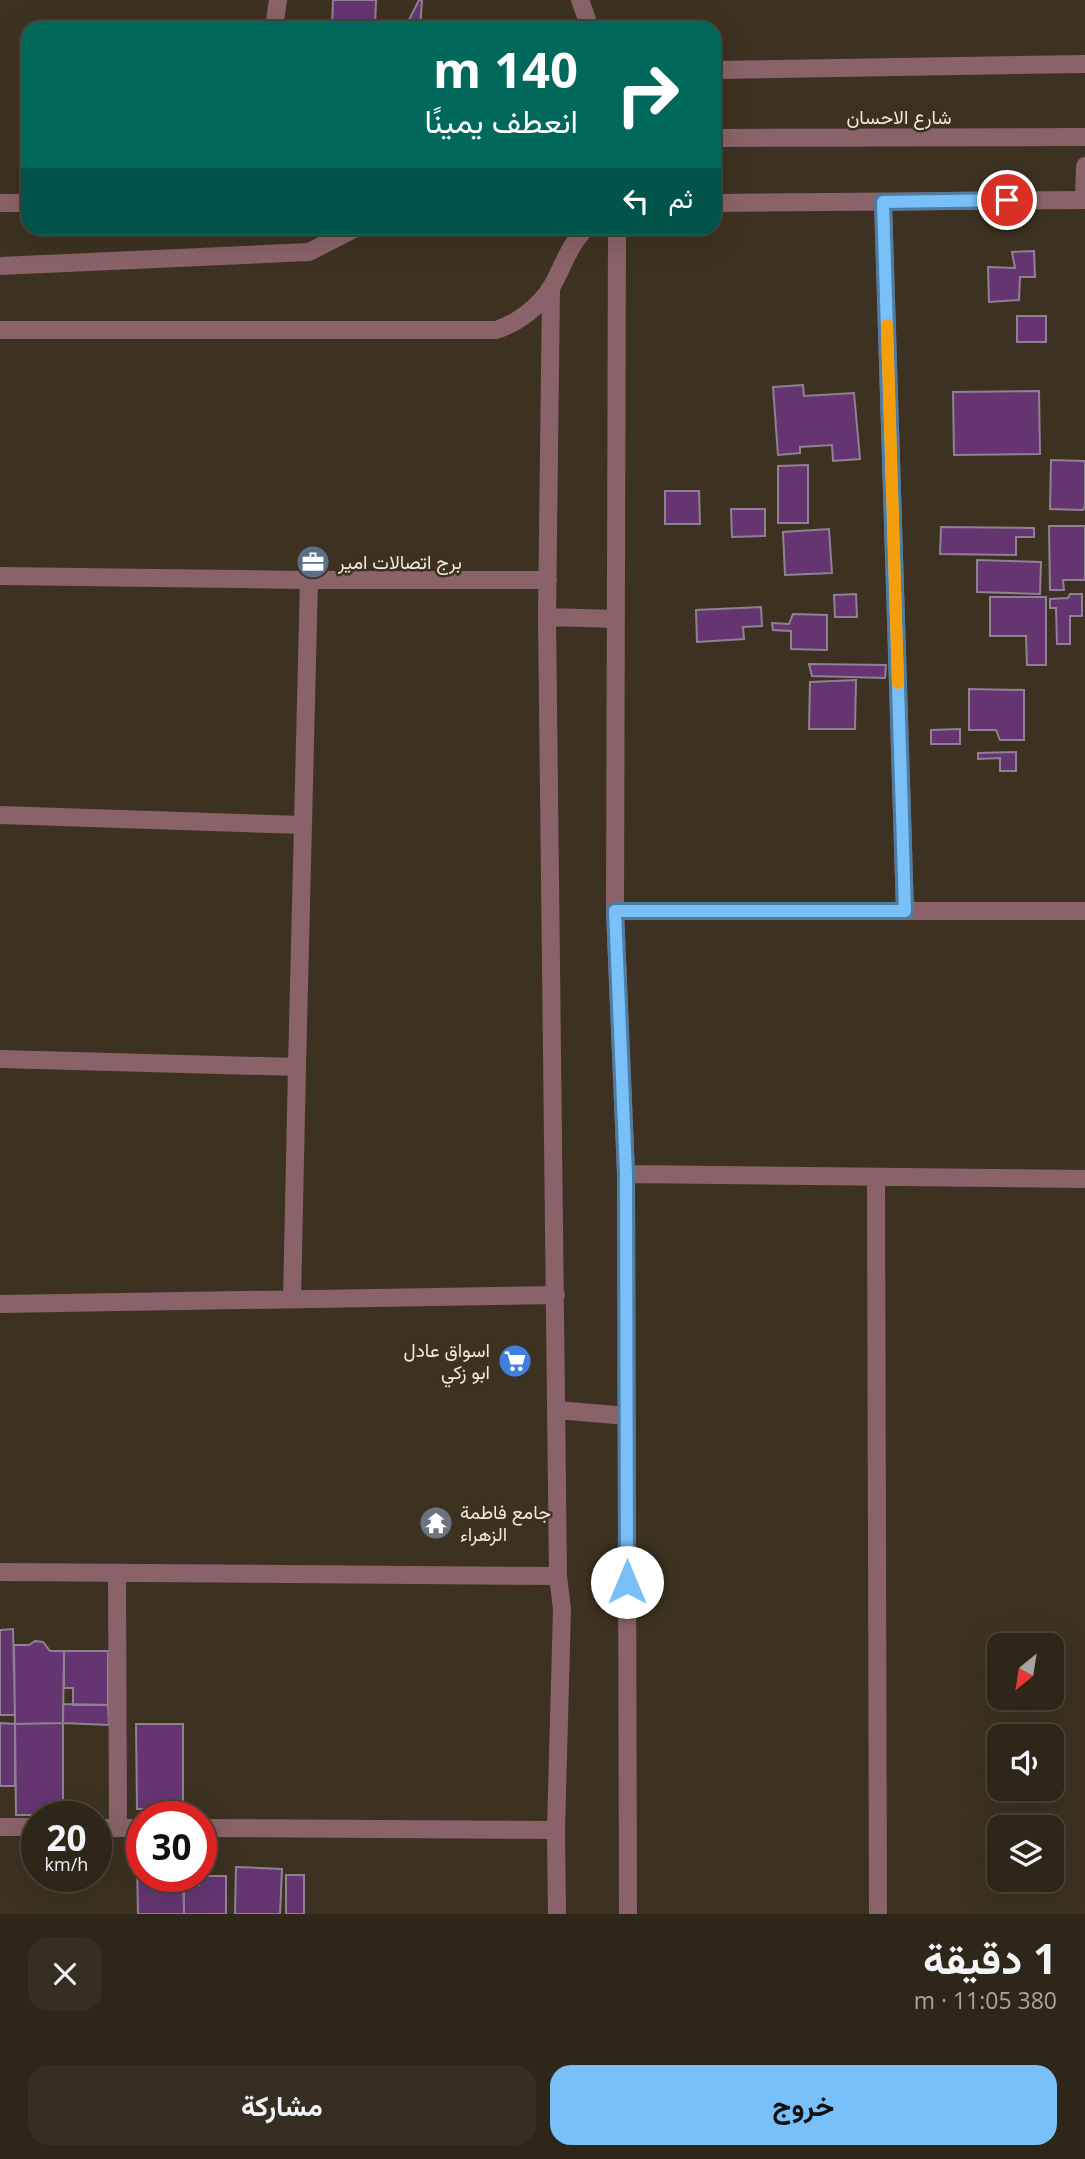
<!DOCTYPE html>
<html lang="ar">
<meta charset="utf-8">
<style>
:root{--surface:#2e2619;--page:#362e22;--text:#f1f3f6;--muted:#a7a5a2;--line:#494338;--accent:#79bff8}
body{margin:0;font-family:"Open Sans",Vazirmatn,sans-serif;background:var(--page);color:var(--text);direction:rtl;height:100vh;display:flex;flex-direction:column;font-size:26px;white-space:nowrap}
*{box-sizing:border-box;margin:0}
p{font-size:23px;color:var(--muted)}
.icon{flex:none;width:38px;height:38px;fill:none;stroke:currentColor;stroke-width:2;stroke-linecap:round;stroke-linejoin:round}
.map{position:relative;height:1914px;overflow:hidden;direction:ltr}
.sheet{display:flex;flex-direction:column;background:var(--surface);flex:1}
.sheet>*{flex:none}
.banner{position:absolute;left:21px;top:21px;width:700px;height:214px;border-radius:21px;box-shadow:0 7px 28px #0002,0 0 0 2px var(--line);direction:rtl;background:#00695c;color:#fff;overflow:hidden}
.needle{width:46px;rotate:210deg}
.controls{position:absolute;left:987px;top:1633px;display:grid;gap:14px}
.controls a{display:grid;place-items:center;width:77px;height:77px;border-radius:14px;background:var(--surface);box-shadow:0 7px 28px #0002,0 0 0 2px var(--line);font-size:35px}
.speed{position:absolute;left:21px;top:1801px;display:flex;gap:14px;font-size:35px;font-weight:700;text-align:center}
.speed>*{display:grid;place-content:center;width:91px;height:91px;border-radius:50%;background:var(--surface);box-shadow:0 7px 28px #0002,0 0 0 2px var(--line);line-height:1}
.speed small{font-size:18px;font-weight:400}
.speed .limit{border:10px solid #d22;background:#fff;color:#111}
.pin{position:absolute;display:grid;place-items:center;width:60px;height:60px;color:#fff;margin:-30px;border:4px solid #fff;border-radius:50%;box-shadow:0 2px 7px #0007}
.me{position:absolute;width:77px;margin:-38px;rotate:0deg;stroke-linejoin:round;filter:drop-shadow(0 0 5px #0008)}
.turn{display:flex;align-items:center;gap:24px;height:147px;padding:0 28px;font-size:32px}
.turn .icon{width:91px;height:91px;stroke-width:2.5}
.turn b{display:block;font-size:49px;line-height:60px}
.then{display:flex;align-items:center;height:66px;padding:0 28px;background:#0003;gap:14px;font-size:26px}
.round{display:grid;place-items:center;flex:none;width:74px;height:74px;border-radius:21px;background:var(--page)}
.head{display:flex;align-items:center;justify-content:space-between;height:119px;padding:0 28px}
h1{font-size:42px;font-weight:700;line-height:52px}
.action{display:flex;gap:14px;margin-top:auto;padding:14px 28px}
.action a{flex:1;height:80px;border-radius:21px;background:var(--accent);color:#111;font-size:28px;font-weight:700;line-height:80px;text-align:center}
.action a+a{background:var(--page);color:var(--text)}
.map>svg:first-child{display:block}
</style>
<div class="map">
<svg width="1085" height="1914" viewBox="0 0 1085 1914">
<rect width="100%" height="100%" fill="#3d3221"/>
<path fill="#643571" stroke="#8f8193" stroke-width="2" d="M333,0H376L375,28H332Z
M419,0H422L420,28H405Z
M1034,251L1035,277H1020L1019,300L989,302L988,267L1015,268L1012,252Z
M1017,316H1046V342H1017Z
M803,385L804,396L854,393L860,459L833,461L832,445L800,447V453L778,455L773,387Z
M1039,391L1040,454L954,455L953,392Z
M1051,460L1085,461V505L1083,510L1050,509Z
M808,465V523H778V466Z
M665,491H699L700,524H665Z
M731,509H765V536L732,537Z
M1049,526H1085V580H1063L1064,590H1050Z
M941,527L1034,528V537H1016V555L940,554Z
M829,529L832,573L785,575L783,532Z
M977,560L1041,562L1040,594L977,592Z
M856,594L857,617H835L834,595Z
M1070,594H1082V616H1070V644H1057L1056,608H1050V599L1068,598Z
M990,597H1046V665H1027L1026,636H990Z
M761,607L762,626L743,627L744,639L697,642L696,610Z
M793,614L827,615V650L791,649V631L773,630L772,623L789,624Z
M809,664L886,665L885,678L812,676Z
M856,680L855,729H809L810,682Z
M969,689L1024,690V740H1000L996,730H969Z
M960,729V744H931V730Z
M1016,752V771H1000V758L978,759V753Z
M13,1629L15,1715H0V1630Z
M35,1641L43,1642L50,1651H64L63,1723L15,1724L14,1645H29Z
M64,1651H108V1705H73V1688H64Z
M63,1704L108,1705L109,1725L63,1723Z
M0,1723L15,1724V1786H0Z
M63,1723V1815H16L15,1724Z
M136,1724H183V1809H137Z
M137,1865H142V1876H183L184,1914H138Z
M236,1867L282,1869L280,1914H235Z
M286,1875H304V1914H286Z
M198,1876H226V1914H184V1885H199Z"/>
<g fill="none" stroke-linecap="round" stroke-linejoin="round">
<path stroke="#896369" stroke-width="18" d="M580,0L590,28
M274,28L278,0
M883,202L905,911
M0,203H28
M714,203L1085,200
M617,228L615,911L626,1174L628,1914
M551,288L547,617L558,1576L562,1609L556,1830L557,1914
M0,330H496C518,323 540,306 552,286C563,266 570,244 586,228
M0,576L309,580H548
M547,617L616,619
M0,815L303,825
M615,911H1085
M0,1059L297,1067L292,1299
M297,1067L309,580
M626,1174L1085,1179
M876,1177L878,1914
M0,1304L556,1295
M557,1410L627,1416
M0,1572L558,1576
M117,1574L118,1828
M0,1827H37
M96,1828H142
M201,1828L556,1830"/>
<path stroke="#896369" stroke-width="18" d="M714,70L1085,64
M714,138L1085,137
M1084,200L1085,166
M0,266L309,252L356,228"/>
</g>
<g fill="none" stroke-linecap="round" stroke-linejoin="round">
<defs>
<path id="route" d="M627,1582L626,1174L615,911H905L883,202L1007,200"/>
</defs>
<use href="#route" stroke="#4f7ca1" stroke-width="18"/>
<use href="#route" stroke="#79bff8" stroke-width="12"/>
<path stroke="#f59e0b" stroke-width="12" d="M887,325L898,683"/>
</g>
<defs>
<symbol id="office-disc" viewBox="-11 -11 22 22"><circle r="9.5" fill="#5c6f8a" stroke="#3d3221"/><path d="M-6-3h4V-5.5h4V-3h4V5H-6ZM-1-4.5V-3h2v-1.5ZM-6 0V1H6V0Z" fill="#fff"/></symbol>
<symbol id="supermarket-disc" viewBox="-11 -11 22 22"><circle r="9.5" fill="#3f7fe0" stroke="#3d3221"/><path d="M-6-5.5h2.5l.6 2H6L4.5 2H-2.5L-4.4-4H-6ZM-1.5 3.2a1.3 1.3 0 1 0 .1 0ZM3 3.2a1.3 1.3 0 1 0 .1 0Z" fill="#fff"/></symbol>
<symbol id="temple-disc" viewBox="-11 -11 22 22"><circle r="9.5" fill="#6b7280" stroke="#3d3221"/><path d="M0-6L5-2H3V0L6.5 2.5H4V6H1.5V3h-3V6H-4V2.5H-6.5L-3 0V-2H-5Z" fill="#fff"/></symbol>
</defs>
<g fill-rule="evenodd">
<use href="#office-disc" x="294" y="543" width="38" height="38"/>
<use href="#supermarket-disc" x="496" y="1342" width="38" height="38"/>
<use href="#temple-disc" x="417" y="1504" width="38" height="38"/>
</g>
<g text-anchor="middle" stroke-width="5" stroke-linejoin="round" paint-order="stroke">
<g font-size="19" fill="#efe8dd" stroke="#3d3221">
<text x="899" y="124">شارع الاحسان</text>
</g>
<g font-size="19" fill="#efe8dd" stroke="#3d3221" text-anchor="start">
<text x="338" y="569">برج اتصالات امير</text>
<text x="490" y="1357" text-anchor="end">اسواق عادل<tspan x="490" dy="22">ابو زكي</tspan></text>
<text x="460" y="1519">جامع فاطمة<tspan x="460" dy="22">الزهراء</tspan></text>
</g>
</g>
</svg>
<div class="controls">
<a><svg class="needle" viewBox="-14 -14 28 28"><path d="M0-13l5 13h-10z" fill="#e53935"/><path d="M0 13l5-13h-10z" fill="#a7a5a2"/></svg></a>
<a><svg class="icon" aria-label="sound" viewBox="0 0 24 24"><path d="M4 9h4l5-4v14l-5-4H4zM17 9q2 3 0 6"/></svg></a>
<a><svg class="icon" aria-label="layers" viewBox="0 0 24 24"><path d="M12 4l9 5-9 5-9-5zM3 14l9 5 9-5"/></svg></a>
</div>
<div class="speed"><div>20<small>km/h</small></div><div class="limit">30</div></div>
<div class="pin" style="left:1007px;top:200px;background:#d93025"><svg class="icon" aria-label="arrive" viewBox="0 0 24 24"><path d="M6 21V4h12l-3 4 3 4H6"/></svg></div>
<svg class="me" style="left:627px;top:1582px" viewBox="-20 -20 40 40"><circle r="19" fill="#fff"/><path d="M0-13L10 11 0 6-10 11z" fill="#79bff8"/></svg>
<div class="banner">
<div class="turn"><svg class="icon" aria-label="right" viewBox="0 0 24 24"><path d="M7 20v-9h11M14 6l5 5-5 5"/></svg><div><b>140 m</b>انعطف يمينًا</div></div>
<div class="then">ثم<svg class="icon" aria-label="left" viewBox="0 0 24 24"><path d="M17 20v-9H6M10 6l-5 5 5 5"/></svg></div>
</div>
</div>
<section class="sheet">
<div class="head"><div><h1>1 دقيقة</h1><p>380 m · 11:05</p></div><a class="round"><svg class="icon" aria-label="close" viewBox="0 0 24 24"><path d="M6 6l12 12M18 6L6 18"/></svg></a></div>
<div class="action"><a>خروج</a><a>مشاركة</a></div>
</section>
